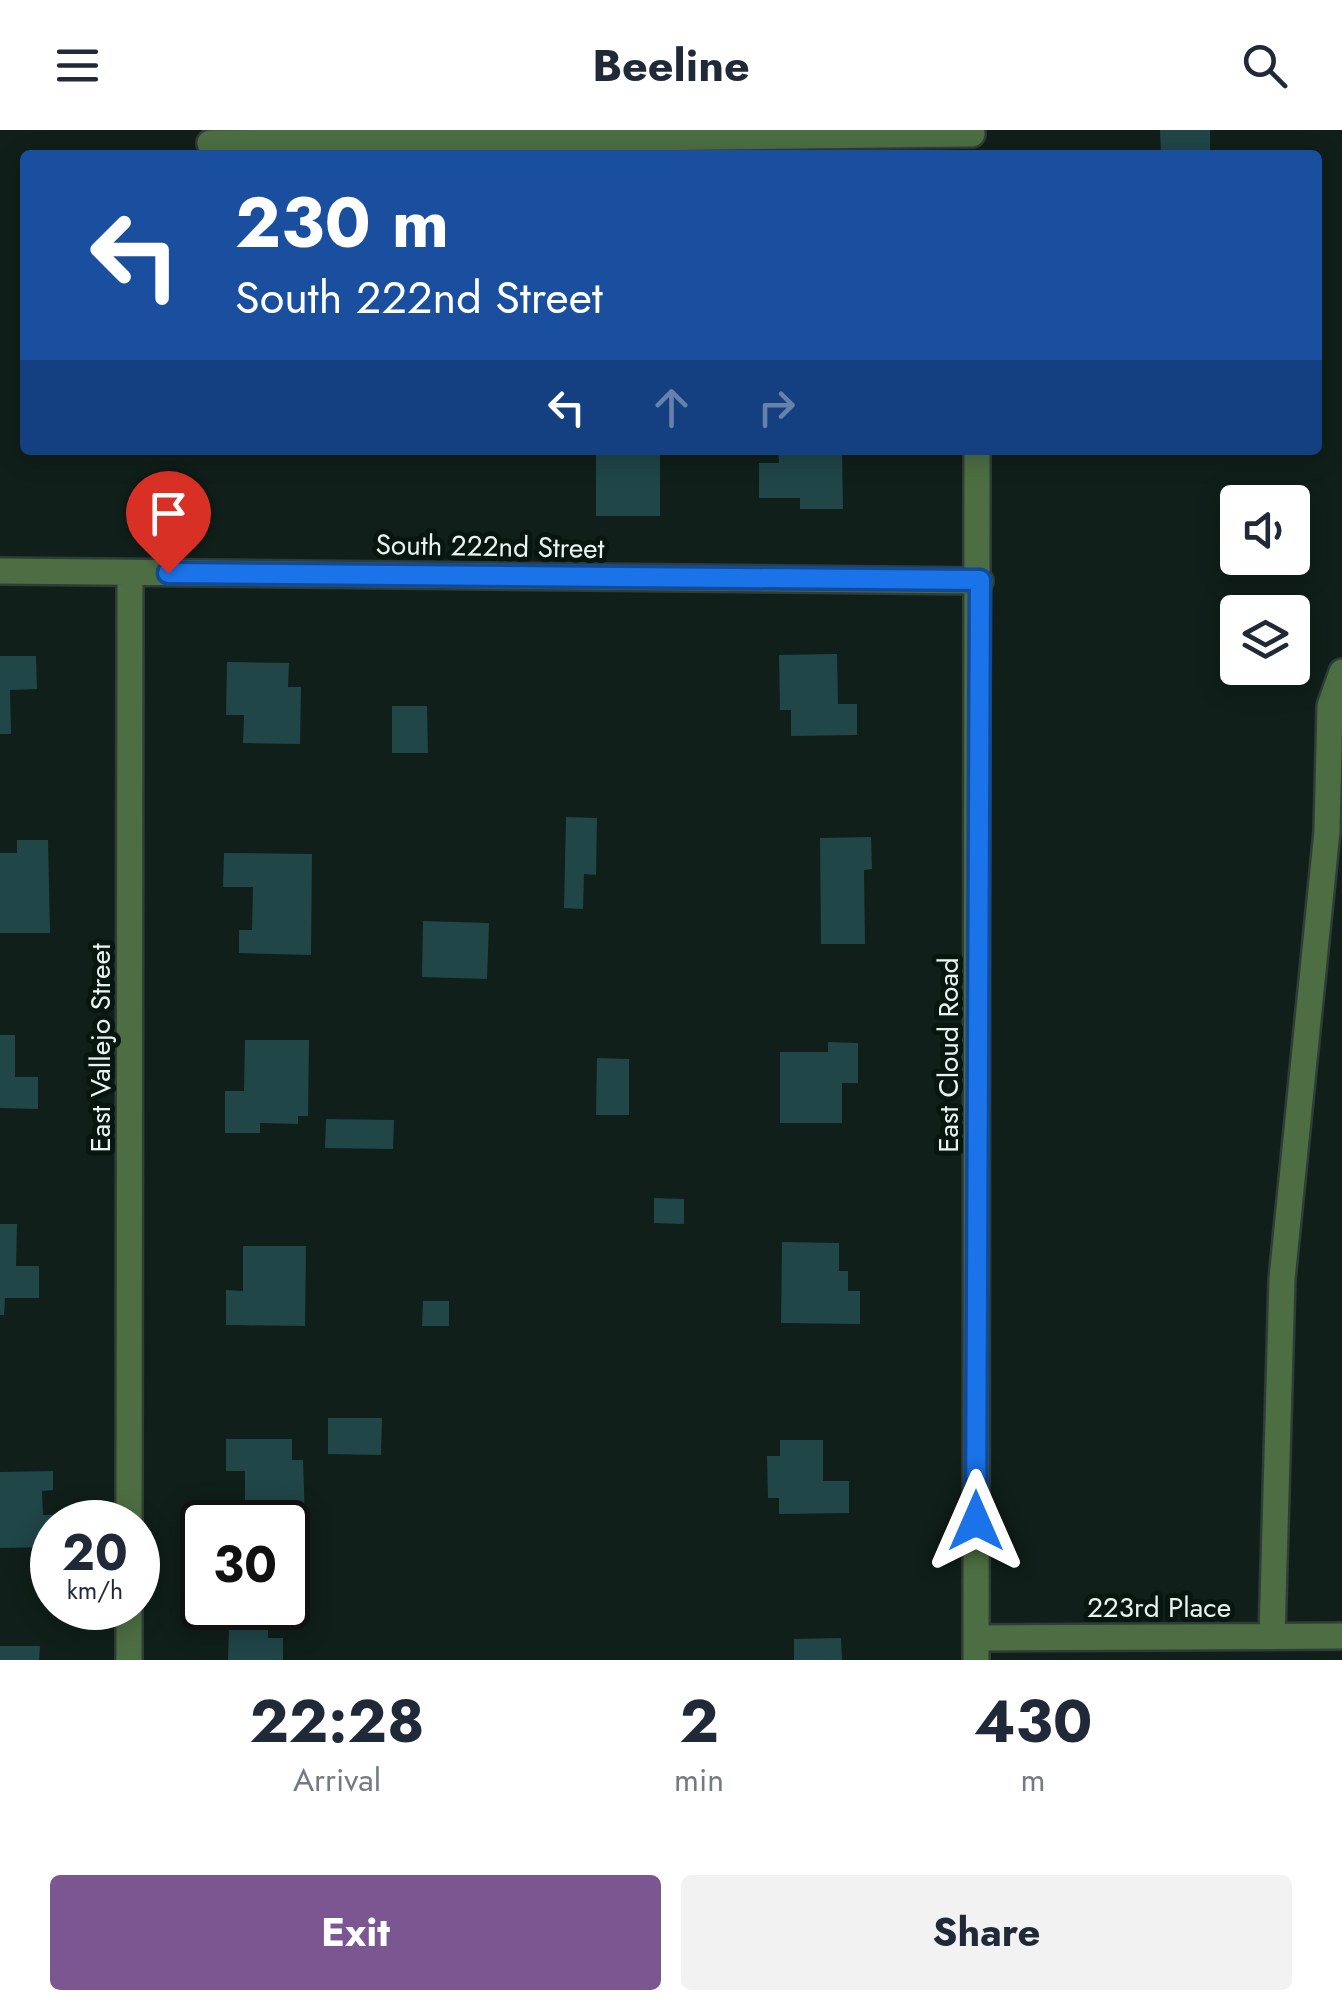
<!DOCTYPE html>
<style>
:root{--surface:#fff;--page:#f2f2f3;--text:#1f2937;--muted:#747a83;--accent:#7b5690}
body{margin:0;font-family:Jost,sans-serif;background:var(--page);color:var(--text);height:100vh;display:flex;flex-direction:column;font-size:38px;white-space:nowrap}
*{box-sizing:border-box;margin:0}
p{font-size:32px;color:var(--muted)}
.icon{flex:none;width:55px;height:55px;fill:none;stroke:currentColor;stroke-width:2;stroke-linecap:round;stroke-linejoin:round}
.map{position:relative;height:1530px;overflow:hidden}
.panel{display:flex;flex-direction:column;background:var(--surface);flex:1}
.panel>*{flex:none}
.hud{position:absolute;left:20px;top:20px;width:1302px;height:305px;border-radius:10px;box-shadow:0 5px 25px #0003;background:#1a4fa0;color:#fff;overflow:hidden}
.tools{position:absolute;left:1220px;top:355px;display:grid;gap:20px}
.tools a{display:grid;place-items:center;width:90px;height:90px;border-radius:10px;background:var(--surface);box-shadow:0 5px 25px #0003;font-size:50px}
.speed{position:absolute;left:30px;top:1370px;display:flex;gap:20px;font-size:50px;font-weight:700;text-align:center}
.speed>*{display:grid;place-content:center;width:130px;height:130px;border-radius:50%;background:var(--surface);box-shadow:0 5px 25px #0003;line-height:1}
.speed small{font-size:25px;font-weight:400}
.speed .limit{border:5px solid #111;border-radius:15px;background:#fff;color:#111}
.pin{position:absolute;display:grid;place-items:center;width:85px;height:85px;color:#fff;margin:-102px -42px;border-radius:50% 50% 50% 0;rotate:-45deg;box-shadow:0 0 10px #0007}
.pin .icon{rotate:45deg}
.me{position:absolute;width:110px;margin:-55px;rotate:0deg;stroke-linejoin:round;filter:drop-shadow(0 0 8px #0008)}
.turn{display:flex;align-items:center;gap:35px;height:210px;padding:0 50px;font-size:45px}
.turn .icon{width:130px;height:130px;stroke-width:2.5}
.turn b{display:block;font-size:70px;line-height:85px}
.lanes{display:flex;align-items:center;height:95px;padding:0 50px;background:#0003;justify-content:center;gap:50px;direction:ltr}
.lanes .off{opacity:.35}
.eta{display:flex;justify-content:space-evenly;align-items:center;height:170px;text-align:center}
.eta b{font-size:60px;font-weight:700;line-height:70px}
.button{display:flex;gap:20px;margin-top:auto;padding:20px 50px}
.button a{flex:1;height:115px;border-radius:10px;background:var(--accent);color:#fff;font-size:40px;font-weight:700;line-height:115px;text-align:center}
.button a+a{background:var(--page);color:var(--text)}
header{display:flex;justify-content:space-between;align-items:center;height:130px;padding:0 50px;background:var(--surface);font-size:45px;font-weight:700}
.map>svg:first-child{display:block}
</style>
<header><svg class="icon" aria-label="menu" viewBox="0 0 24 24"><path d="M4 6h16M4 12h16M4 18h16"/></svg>Beeline<svg class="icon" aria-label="search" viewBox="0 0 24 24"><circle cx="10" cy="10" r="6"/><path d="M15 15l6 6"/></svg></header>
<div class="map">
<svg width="1342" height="1530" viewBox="0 0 1342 1530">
<rect width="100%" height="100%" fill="#101f19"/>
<path fill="#204648" d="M1160,0H1210V25H1161Z
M21,133H25V200H21Z
M596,320H660V386H596Z
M778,320H842L843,379H800V368H759V333H779Z
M837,524L838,574H857V605L791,606V580H780L779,525Z
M0,526H36L37,559L10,560L11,604H0Z
M227,532L289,533L288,557H301L300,614L243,613L244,585H226Z
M392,576H427L428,623H392Z
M566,687L597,688L596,745L584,744L583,779L564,778Z
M871,707L872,739L864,740L865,814H821L820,708Z
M17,710H48L50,803H0V723H17Z
M224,723L312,724L311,825L239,823V800H252L253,757H223Z
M423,791L489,793L487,849L422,847Z
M0,905H15V947H38V979L0,978Z
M245,910H309L308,986H298V994L260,993V1003H225V961H244Z
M828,912L858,913V953H842V993H780V922H828Z
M597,928L629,929V985H596Z
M326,989L394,990L393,1019L325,1018Z
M654,1068L684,1069V1094L654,1093Z
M0,1094H17L16,1136H39V1168H5L4,1185H0Z
M782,1112L839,1113V1141H848V1161H860V1194L781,1193Z
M243,1116H306L305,1196L226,1195V1160L243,1161Z
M423,1171H449V1196H422Z
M328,1288H382L381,1325L328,1324Z
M226,1309H292V1330H303L305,1391H245V1341H226Z
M780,1310H823V1351H849V1383L779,1384V1368H768L767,1326H780Z
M53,1341V1360L42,1361L43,1385H53L52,1417L0,1418V1342Z
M229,1498H268V1508H283V1530H228Z
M841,1508L842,1530H794V1509Z
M0,1516H40L39,1530H0Z"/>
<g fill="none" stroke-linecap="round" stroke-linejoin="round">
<defs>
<path id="minor" d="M210,13L972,4
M0,441L980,451
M129,1392L130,443
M1272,1506L1282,1149L1327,701L1330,576L1342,542
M976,1508L1342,1506
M129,1530V1478
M976,1530L977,320"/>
</defs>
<use href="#minor" stroke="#2e3d37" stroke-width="30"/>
<use href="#minor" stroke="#4d6e43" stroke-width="25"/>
</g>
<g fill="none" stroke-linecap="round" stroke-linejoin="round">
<defs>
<path id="route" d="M168,443L980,450L976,1391"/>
</defs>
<use href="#route" stroke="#114b97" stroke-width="25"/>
<use href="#route" stroke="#1a73e8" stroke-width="18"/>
</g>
<g text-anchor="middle" stroke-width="10" stroke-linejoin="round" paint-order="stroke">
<g font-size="28" fill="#e9f3ef" stroke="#081610">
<text transform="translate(490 416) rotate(1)" y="10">South 222nd Street</text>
<text transform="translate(100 918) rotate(-90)" y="10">East Vallejo Street</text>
<text transform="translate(948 925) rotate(-90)" y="10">East Cloud Road</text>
<text x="1159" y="1487">223rd Place</text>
</g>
</g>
</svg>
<div class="tools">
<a><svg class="icon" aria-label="sound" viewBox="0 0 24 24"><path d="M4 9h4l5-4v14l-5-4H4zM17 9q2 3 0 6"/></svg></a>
<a><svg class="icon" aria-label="layers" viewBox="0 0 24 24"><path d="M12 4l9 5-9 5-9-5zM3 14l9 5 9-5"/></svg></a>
</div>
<div class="speed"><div>20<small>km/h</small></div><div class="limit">30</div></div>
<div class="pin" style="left:168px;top:443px;background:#d93025"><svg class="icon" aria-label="arrive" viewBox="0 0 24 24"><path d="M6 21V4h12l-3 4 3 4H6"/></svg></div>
<svg class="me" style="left:976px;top:1391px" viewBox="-20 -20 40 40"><path d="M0-17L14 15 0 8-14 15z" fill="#1a73e8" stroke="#fff" stroke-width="4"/></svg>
<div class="hud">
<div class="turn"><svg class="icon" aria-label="left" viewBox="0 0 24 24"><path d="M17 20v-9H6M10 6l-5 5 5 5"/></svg><div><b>230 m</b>South 222nd Street</div></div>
<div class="lanes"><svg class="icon" aria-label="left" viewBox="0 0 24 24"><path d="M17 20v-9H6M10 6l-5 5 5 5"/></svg><svg class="icon off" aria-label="ahead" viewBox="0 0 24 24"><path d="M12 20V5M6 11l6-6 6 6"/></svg><svg class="icon off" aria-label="right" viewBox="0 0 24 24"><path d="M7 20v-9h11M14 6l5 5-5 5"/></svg></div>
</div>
</div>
<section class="panel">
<div class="eta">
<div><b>22:28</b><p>Arrival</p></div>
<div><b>2</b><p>min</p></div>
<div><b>430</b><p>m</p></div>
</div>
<div class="button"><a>Exit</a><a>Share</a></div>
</section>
